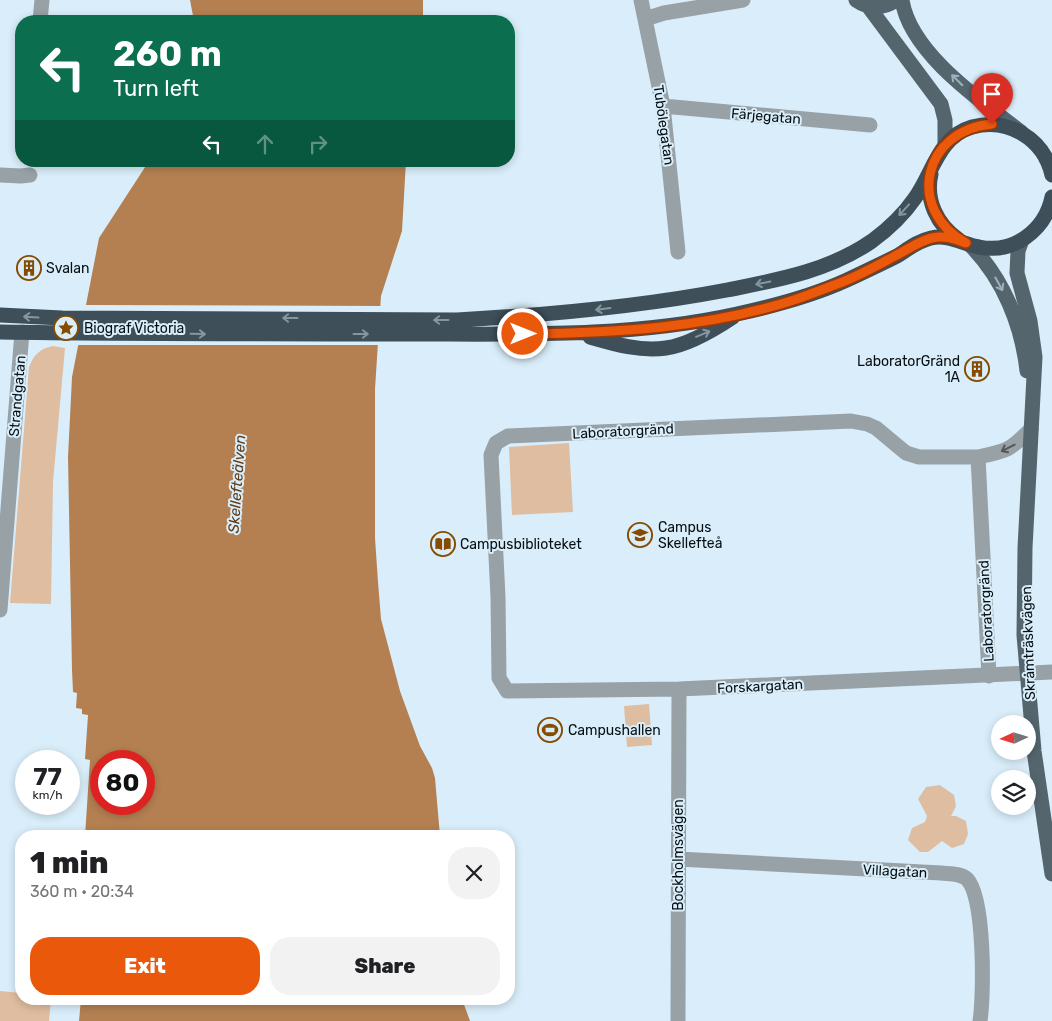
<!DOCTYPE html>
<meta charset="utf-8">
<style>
:root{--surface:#fff;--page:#f2f2f2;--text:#202124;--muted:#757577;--accent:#ea580c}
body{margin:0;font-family:Rubik,sans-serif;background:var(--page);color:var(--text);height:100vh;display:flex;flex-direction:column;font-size:19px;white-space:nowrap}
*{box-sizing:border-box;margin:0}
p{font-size:16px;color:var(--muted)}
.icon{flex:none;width:28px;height:28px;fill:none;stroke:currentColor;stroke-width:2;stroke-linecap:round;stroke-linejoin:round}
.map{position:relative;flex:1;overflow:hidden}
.panel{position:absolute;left:15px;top:830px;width:500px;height:175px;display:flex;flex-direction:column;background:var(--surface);border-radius:20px;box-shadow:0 2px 8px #0003}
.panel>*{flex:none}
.top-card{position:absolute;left:15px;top:15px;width:500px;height:152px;border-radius:20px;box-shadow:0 2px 8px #0003;background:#0b6e4f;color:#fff;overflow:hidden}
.needle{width:32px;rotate:266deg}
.fabs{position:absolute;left:991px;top:715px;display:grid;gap:10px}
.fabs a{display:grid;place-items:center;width:45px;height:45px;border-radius:50%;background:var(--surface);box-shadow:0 2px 8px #0003;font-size:25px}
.speed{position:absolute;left:15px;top:750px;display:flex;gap:10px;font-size:25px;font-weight:700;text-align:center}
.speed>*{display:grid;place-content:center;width:65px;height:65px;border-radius:50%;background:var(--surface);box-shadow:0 2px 8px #0003;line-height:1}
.speed small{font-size:12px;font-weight:400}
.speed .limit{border:8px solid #d22;background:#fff;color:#111}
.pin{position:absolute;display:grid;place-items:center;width:42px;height:42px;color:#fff;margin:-51px -21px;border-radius:50% 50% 50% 0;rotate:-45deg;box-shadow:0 0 5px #0007}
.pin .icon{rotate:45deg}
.me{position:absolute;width:55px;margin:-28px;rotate:90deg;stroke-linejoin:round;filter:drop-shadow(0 0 4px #0008)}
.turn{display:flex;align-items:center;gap:18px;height:105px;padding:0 15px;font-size:22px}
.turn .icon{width:65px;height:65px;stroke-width:2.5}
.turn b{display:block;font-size:35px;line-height:42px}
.lanes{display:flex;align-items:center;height:48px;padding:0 15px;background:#0003;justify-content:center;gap:25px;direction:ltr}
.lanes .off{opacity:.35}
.round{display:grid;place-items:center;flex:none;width:52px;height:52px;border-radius:20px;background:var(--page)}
.head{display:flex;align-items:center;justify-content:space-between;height:85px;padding:0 15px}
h1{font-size:30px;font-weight:800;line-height:38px}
.action{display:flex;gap:10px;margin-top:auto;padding:10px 15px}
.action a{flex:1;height:58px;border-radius:20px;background:var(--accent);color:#fff;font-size:20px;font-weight:800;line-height:58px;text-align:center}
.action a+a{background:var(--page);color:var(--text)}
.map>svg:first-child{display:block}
</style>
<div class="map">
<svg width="1052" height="1021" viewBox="0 0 1052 1021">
<rect width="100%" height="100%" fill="#d9eefa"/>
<path fill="#dfbda0" d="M53,346L65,348L53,482L51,604L10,603L29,367C34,355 39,349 53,346Z
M569,443L573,512L512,515L509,447Z
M649,704L652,745L627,747L624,706Z
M940,785L954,795L956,806L951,816H956L966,821L968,834L964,844L952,848L942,841L928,852H920L908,840L912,828L925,822L927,816L918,799L926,787Z
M0,991L21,993V999H51L49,1021H0Z"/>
<path fill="#b48052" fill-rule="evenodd" d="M190,0H423V21H194Z
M149,161H406L402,231L381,296L375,389V538L378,582L381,619L400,691L420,746L432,768L435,778L440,836H85L90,760L85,759L88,715L82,714V709L76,708L77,693L73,692L72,670L68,457L72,377L99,238ZM101,761H144V804H101Z
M81,999H462L470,1021H79Z"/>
<path fill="#d9eefa" d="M83,305L383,306L381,345H76Z"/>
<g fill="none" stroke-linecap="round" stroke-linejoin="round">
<path stroke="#98a1a6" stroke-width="15" d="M641,0L663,106L678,252
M645,19L664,13L743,0
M40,21L42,0
M663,106L870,125
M0,175L21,176L30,175
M978,457C1008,451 1010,450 1031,429
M0,610L22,332
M989,676L978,457H919L906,453L876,428L867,424L851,421L508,436L496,443L491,455L498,597L499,678L507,691L679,689L1052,672
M678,859L941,873C949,874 960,873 967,879C985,898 984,995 980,1021
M678,1021L679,689"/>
<path stroke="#55656d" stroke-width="15" d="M856,0C869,9 883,9 896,0
M902,0C910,53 981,101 1021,132
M868,6L941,104L945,120V145
M1022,240L1018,251L1017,273L1030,321L1035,357L1025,548L1024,635L1034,751L1052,874
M970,245C1003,278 1022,325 1027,371"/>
<path stroke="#3e4f59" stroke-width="15" d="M931,174C925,200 937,225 959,240
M0,315L62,318L457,320C548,315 638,307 727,290C777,280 829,271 872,241C887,230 904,214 915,198C933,173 938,137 972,127C1008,117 1044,139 1052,175
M0,332C136,334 272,334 408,334C518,334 628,338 737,314C774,306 812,296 847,280C864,272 881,264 897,256C908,249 918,241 931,238C949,234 962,244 979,247C1013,254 1045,231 1052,197
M590,337C614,344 641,352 666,348C688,345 715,329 733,317"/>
</g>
<defs><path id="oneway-shaft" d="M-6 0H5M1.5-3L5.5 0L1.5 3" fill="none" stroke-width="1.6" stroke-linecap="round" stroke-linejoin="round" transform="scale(1.25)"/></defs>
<g stroke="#9eb0bb">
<use href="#oneway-shaft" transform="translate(957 80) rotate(-135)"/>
<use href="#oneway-shaft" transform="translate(999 284) rotate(61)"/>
</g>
<g stroke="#8497a1">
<use href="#oneway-shaft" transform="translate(904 210) rotate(132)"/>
<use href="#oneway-shaft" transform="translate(763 283) rotate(168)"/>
<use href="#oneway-shaft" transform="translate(603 309) rotate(173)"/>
<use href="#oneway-shaft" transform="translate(31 317) rotate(-177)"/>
<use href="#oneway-shaft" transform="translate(290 318) rotate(-180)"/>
<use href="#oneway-shaft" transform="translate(441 320) rotate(-180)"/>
<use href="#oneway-shaft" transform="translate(198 334) rotate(1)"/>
<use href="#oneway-shaft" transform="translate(361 334)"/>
<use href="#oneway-shaft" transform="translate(703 334) rotate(-23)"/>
</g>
<use stroke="#50585c" href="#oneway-shaft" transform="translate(1008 448) rotate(153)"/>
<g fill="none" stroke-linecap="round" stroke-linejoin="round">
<defs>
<path id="route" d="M523,334C615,333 709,328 797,299C811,294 824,289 837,284C857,277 876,266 895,256C907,250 919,241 932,238C944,235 955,239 966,243C905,209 923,130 992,124"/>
</defs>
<use href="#route" stroke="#983908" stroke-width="12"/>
<use href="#route" stroke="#ea580c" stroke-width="9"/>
</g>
<defs>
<symbol id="building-ring" viewBox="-11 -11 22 22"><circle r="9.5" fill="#d9eefa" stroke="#854b01" stroke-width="1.5"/><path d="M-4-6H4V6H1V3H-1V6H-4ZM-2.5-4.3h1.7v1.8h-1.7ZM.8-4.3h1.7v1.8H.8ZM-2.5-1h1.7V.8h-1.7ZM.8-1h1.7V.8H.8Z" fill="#854b01"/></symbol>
<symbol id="sight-ring" viewBox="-11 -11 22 22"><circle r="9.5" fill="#d9eefa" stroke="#854b01" stroke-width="1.5"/><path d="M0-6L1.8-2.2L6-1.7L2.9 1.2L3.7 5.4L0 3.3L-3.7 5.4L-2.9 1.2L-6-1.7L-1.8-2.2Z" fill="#854b01"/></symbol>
<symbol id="university-ring" viewBox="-11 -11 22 22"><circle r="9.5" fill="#d9eefa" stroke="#854b01" stroke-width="1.5"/><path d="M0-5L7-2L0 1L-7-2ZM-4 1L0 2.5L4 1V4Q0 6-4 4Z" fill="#854b01"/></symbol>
<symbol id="library-ring" viewBox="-11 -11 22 22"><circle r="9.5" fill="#d9eefa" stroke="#854b01" stroke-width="1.5"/><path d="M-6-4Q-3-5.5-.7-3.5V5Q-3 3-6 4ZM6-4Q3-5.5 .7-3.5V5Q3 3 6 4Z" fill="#854b01"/></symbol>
<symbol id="stadium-ring" viewBox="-11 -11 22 22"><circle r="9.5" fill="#d9eefa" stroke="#854b01" stroke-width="1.5"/><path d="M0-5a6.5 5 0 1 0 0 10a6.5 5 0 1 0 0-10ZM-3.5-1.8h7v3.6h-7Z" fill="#854b01"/></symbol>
</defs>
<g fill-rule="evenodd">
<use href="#building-ring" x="15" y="254" width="28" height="28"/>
<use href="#sight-ring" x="52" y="314" width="28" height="28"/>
<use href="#building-ring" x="963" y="355" width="28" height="28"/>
<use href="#university-ring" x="626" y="521" width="28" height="28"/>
<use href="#library-ring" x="429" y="530" width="28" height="28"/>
<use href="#stadium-ring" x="536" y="716" width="28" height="28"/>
</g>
<g text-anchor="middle" stroke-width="4" stroke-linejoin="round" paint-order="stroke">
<g font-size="14" fill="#080f13" stroke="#d9eefa">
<text transform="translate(766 116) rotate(5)" y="5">Färjegatan</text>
<text transform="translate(664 125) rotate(82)" y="5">Tubölegatan</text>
<text transform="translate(17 396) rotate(-85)" y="5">Strandgatan</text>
<text transform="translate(623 431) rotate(-3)" y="5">Laboratorgränd</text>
<text transform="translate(986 611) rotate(-93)" y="5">Laboratorgränd</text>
<text transform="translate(1028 643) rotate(-92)" y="5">Skråmträskvägen</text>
<text transform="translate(760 686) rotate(-3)" y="5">Forskargatan</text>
<text transform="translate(678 855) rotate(-90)" y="5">Bockholmsvägen</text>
<text transform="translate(895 871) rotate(3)" y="5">Villagatan</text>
</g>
<g font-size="14" fill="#080f13" stroke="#d9eefa" text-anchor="start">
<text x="46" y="273">Svalan</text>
<text x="84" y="333">Biograf Victoria</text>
<text x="960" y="366" text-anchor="end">LaboratorGränd<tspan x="960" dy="16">1A</tspan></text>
<text x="658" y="532">Campus<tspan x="658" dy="16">Skellefteå</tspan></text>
<text x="460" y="549">Campusbiblioteket</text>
<text x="568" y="735">Campushallen</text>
</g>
<g font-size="15" font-style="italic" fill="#603b18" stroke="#d9eefa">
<text transform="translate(237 484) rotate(-86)" y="5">Skellefteälven</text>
</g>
</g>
</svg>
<div class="fabs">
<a><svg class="needle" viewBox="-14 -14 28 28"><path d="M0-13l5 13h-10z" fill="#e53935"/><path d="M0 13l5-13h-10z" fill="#757577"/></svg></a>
<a><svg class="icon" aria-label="layers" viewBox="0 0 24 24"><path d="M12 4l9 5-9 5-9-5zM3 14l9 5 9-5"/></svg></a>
</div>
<div class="speed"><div>77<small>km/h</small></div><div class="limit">80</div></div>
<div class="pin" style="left:992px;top:124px;background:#d93025"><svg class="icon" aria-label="arrive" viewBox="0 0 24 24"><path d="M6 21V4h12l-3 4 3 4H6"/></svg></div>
<svg class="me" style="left:523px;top:334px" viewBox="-20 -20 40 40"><circle r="17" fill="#ea580c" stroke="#fff" stroke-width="3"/><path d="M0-11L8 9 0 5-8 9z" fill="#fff"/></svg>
<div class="top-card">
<div class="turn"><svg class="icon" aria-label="left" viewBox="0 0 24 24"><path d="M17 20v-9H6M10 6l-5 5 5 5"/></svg><div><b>260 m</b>Turn left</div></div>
<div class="lanes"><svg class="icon" aria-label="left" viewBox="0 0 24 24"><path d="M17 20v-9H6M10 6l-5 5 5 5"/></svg><svg class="icon off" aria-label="ahead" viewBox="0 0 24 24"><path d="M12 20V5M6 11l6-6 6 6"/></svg><svg class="icon off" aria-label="right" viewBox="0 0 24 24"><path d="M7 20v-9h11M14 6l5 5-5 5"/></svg></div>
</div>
<section class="panel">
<div class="head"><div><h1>1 min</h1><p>360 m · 20:34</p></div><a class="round"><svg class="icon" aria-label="close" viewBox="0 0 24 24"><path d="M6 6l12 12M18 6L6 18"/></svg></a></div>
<div class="action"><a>Exit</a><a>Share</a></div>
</section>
</div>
